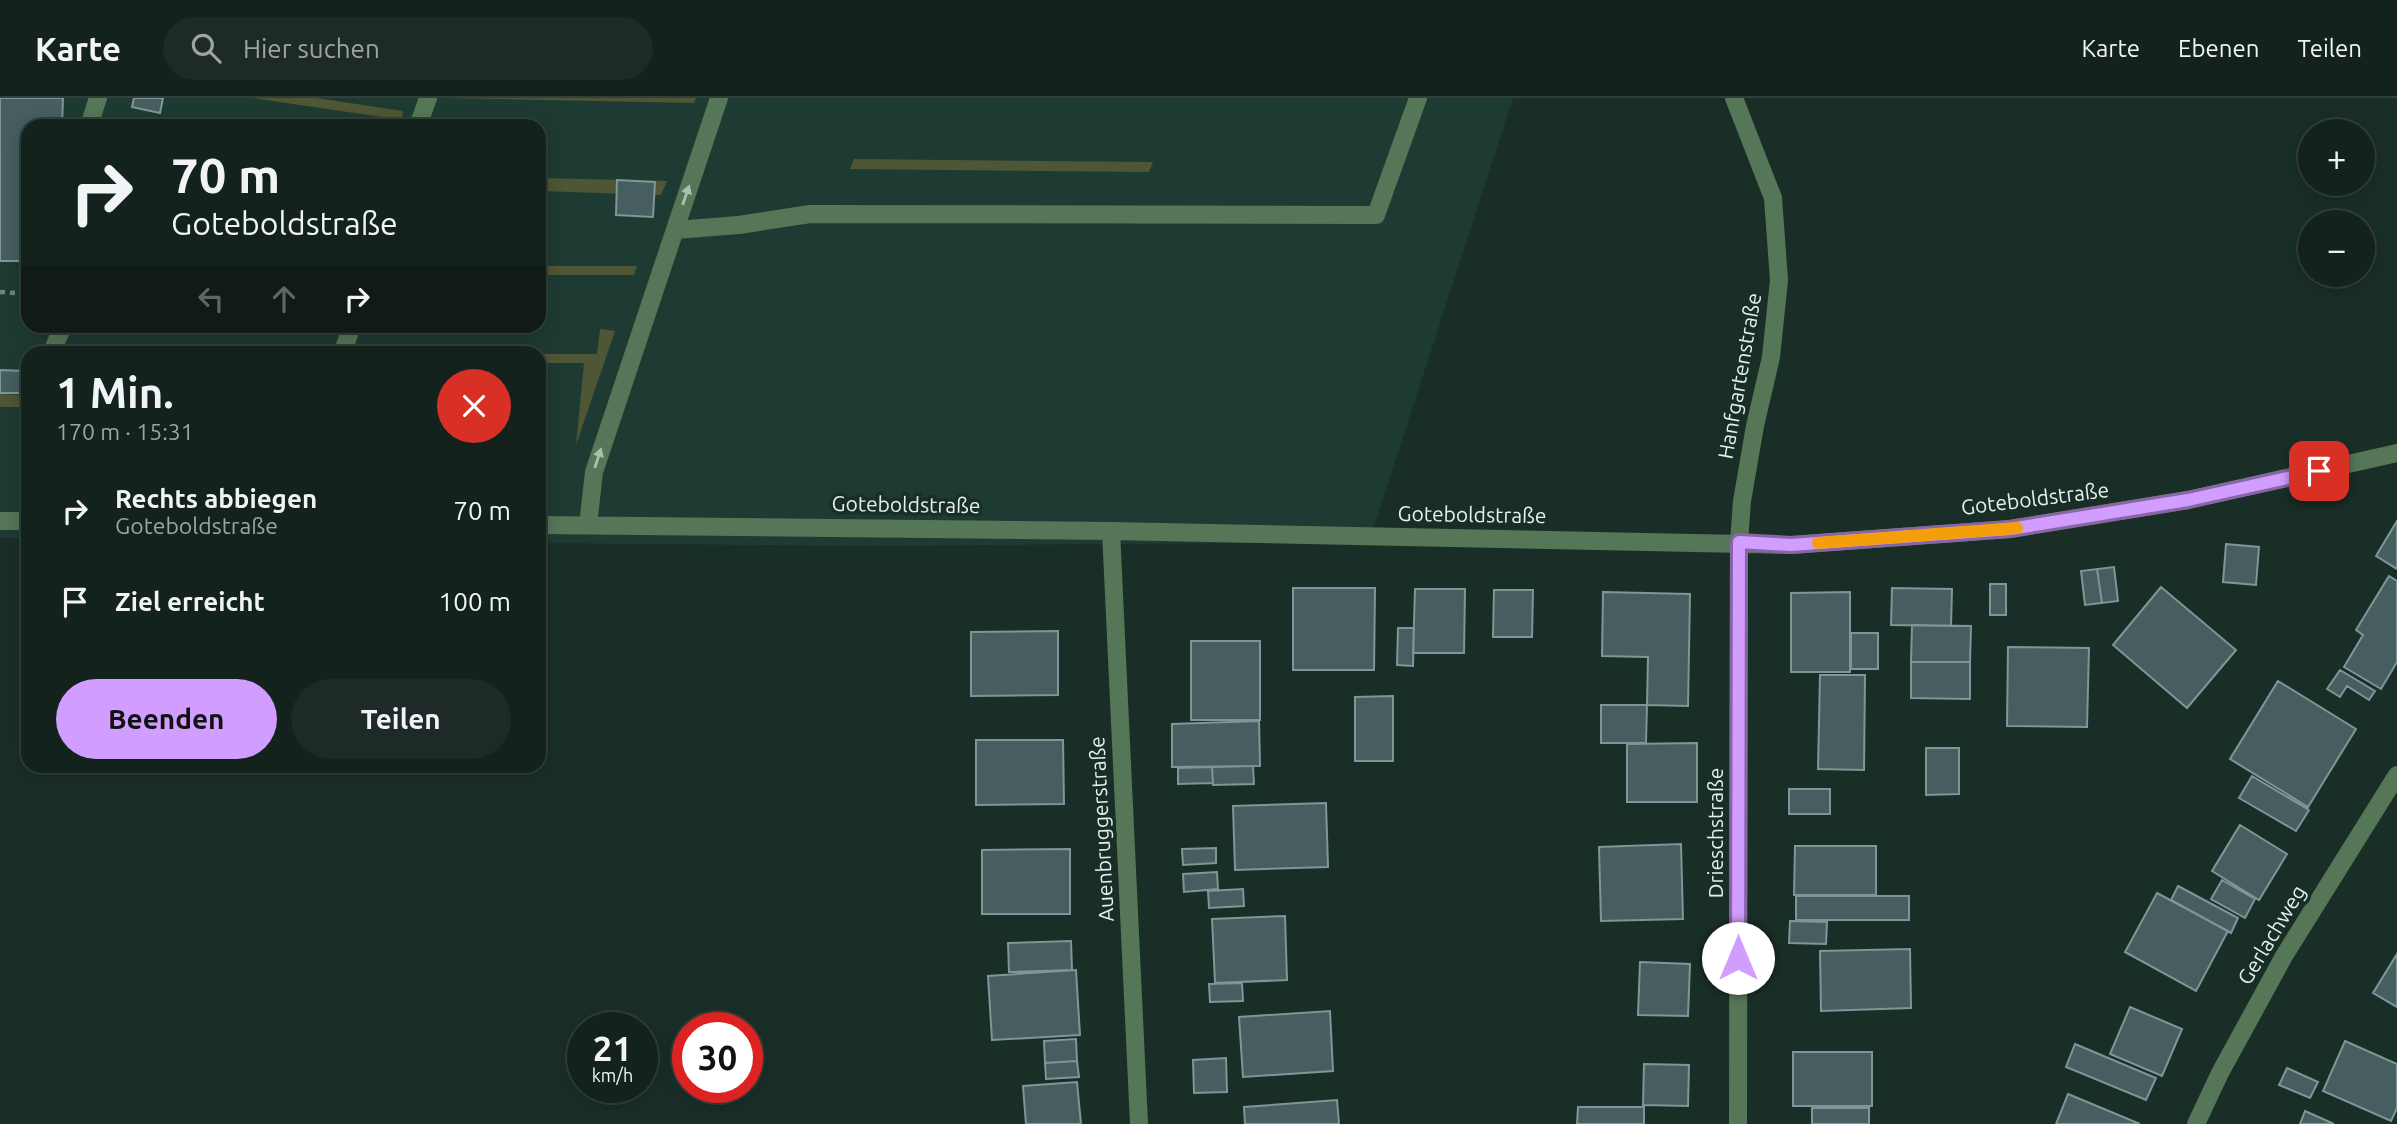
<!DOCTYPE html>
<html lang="de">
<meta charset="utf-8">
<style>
:root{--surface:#14221e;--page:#1d2a27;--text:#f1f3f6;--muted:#9da4a4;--line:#333f3c;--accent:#d19dfe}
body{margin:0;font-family:Ubuntu,sans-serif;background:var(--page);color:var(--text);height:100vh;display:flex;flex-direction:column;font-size:26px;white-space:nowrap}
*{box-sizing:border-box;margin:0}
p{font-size:23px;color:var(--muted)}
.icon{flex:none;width:38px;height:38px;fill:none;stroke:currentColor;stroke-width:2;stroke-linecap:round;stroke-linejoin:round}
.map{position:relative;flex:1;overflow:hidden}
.details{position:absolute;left:21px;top:248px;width:525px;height:427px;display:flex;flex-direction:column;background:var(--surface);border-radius:21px;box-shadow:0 4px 18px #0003,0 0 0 2px var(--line)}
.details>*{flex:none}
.hud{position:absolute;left:21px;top:21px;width:525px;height:214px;border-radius:21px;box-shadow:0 4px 18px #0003,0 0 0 2px var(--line);background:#14221e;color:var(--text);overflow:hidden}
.buttons{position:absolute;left:2298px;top:21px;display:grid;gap:14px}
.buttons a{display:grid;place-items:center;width:77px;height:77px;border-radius:50%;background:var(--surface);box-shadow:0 4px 18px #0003,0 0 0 2px var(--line);font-size:35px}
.speed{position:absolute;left:567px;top:914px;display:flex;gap:14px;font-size:35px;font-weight:700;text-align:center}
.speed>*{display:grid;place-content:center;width:91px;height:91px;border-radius:50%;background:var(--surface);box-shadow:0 4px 18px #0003,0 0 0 2px var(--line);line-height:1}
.speed small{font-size:18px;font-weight:400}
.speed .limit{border:10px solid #d22;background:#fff;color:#111}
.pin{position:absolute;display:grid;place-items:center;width:60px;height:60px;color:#fff;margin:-30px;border-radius:14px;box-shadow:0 4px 10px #0006}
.me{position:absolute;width:77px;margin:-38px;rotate:0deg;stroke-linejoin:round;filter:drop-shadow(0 0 5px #0008)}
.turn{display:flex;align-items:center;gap:24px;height:147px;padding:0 35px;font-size:32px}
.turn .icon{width:91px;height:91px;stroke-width:2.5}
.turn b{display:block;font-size:49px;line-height:60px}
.lanes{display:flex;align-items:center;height:66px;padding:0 35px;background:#0003;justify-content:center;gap:35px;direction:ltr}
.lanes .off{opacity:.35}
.round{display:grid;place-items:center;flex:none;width:74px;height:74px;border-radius:37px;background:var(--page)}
.head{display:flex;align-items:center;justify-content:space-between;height:119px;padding:0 35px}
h1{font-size:42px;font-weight:700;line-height:52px}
.action{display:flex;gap:14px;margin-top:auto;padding:14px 35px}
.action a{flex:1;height:80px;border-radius:42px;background:var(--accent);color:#111;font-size:28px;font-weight:700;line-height:80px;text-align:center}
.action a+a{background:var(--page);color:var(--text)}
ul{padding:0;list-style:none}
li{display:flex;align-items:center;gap:21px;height:91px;padding:0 35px}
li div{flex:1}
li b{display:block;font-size:26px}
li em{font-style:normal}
header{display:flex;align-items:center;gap:42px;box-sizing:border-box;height:98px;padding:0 35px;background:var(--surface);border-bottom:2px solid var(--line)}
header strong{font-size:33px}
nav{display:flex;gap:38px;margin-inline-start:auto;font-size:24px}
.search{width:490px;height:63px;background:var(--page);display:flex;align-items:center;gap:18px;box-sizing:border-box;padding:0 24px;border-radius:38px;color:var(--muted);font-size:26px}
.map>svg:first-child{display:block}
</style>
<header>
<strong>Karte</strong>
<div class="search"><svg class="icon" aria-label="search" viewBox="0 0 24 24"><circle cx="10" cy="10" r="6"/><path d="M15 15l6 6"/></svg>Hier suchen</div>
<nav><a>Karte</a><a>Ebenen</a><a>Teilen</a></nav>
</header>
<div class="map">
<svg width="2397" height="1026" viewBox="0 0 2397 1026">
<rect width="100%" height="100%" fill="#1a2e28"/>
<path fill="#1e3b33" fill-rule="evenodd" d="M0,0H1513L1369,444L867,448L539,445V256H28V440H0ZM28,28H539V228H28Z"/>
<path fill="#4f5635" d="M253,0H316L403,13L402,22Z
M444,0H696L694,5Z
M854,61L1153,64L1149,74L850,71Z
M539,80L667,83L661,97L539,93Z
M539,168H637L634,177H539Z
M600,231L615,233L576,347L584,265H539V256H597Z
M0,296L27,297V309H0Z"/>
<path fill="#465e5f" stroke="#7d9698" stroke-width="2" d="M0,0H63L62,28H28V163H0Z
M134,0H163L160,15L132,9Z
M617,82L655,84L653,119L616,117Z
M0,272L25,273V295H0Z
M2397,423V471L2376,458Z
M2226,446L2259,449L2256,487L2223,484Z
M2114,469L2118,503L2102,505L2097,471Z
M2097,471L2102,505L2085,507L2081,473Z
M2389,478L2397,483V564L2381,591L2344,569L2363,537L2356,532Z
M1990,486H2006V517H1990Z
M2161,489L2236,552L2187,610L2113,547Z
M1293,490H1375L1374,572H1293Z
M1892,490L1952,491L1951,528L1891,527Z
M1415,491H1465L1464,555H1413Z
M1494,492H1533L1532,539H1493Z
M1603,494L1690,496L1688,608L1647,607L1648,559L1602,558Z
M1850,494V574H1791V495Z
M1912,527L1971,528L1970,564H1911Z
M1398,530H1414L1413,568L1397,567Z
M1058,533V597L971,598V534Z
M1851,535H1878V571H1851Z
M1191,543H1260V622H1191Z
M2008,549L2089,550L2087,629L2007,628Z
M1911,564H1970V601L1911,600Z
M2340,572L2375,593L2369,602L2347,588L2340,599L2327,591Z
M1820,577H1865L1864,672L1818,671Z
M2278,583L2356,631L2308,709L2230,661Z
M1393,598V663H1355V599Z
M1601,607H1647L1646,645H1601Z
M1259,623L1260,668L1172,669V626Z
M976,642H1063L1064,706L976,707Z
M1697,645V704H1627V646Z
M1926,650H1959V696L1926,697Z
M1253,668L1254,686L1213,687L1212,669Z
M1212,669L1213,685L1178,686V670Z
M2252,678L2309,712L2296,733L2239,700Z
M1789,691H1830V716H1789Z
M1326,705L1328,769L1235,772L1233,708Z
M2240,727L2287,756L2259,802L2212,773Z
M1681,746L1683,821L1601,823L1599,749Z
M1795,748H1876V797H1794Z
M1216,750V765L1183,767L1182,751Z
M1070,751V816H982V752Z
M1217,774L1218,791L1184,794L1183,776Z
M2222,782L2255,801L2245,820L2211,801Z
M2178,788L2238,820L2231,835L2171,802Z
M1243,791L1244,808L1209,810L1208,793Z
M2157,795L2228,833L2196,893L2125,854Z
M1796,798H1909V822H1796Z
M1285,818L1287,882L1215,885L1212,821Z
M1790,823L1827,824L1826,846L1789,845Z
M1071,843L1072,872L1009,874L1008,845Z
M1910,851L1911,910L1821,913L1820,853Z
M2397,856V909L2373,895Z
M1640,864L1690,866L1688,918L1638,917Z
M1076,872L1080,937L992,942L988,878Z
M1242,885L1243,903L1210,904L1209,886Z
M2130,909L2182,931L2162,978L2110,956Z
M1330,913L1333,973L1243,979L1239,919Z
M1076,941L1077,963L1045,965L1044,943Z
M2345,943L2397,966V1010L2391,1023L2323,993Z
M2075,946L2156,980L2146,1002L2066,969Z
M1793,954H1872V1008H1793Z
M1226,960L1227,994L1194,995L1193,962Z
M1077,963L1079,979L1046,981L1045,965Z
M1644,966L1689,967L1688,1008L1643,1007Z
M2287,970L2318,984L2310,1000L2279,987Z
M1077,984L1081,1026H1026L1023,988Z
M2068,996L2140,1026H2056Z
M1337,1002L1339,1026H1245L1244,1009Z
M1578,1009H1644V1026H1577Z
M1812,1010H1869V1026H1812Z
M2305,1013L2334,1026H2300Z"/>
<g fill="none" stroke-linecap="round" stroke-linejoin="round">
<path stroke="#72837e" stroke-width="4.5" stroke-dasharray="5 5" stroke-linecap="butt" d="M0,194L28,196"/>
<path stroke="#567658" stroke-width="18" d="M1734,0L1773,100L1779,182L1771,259L1755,328L1742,403L1739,444L1738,1026
M89,28L98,0
M418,28L428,0
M675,132L739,127L810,116L1376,117L1418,0
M51,256L63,228
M342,256L352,228
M0,423H28
M539,427L1111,433L1791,447L2010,431L2188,402L2397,355
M588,427L594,374L719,0
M1111,433L1139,1026
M2196,1026L2220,975L2284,858L2397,677"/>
</g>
<defs><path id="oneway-solid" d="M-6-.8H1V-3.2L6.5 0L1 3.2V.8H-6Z" transform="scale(1.75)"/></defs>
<g fill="#abbfb0">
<use href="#oneway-solid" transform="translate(686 97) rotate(-71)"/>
<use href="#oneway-solid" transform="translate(598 360) rotate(-72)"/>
</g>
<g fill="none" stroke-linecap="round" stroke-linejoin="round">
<defs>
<path id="route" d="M1738,860L1739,444L1791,447L2010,431L2188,402L2319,373"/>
</defs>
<use href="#route" stroke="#8866a5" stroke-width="18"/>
<use href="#route" stroke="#d19dfe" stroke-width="12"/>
<path stroke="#f59e0b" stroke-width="12" d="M1818,445L2017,430"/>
</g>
<g text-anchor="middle" stroke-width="7" stroke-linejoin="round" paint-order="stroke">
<g font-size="21" fill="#e3f0eb" stroke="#1a2e28">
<text transform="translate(1740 278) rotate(-80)" y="7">Hanfgartenstraße</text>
<text transform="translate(2035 401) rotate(-7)" y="7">Goteboldstraße</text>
<text transform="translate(906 407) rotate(1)" y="7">Goteboldstraße</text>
<text transform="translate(1472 417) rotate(1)" y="7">Goteboldstraße</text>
<text transform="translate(1102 731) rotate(-93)" y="7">Auenbruggerstraße</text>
<text transform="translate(1716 735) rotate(-90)" y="7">Drieschstraße</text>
<text transform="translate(2272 837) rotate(-59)" y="7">Gerlachweg</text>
</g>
</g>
</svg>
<div class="buttons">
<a>+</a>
<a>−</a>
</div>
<div class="speed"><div>21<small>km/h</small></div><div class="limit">30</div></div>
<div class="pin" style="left:2319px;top:373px;background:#d93025"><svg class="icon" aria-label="arrive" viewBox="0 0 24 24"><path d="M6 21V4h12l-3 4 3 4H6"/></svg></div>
<svg class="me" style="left:1738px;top:860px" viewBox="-20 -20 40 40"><circle r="19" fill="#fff"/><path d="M0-13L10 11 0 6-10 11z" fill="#d19dfe"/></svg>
<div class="hud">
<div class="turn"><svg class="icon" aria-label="right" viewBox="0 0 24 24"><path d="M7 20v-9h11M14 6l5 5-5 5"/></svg><div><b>70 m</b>Goteboldstraße</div></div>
<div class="lanes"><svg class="icon off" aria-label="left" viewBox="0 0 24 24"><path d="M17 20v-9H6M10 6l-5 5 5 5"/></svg><svg class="icon off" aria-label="ahead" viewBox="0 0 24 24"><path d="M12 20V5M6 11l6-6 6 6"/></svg><svg class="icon" aria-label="right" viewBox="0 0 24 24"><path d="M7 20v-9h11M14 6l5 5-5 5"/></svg></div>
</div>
<section class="details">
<div class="head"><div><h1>1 Min.</h1><p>170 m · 15:31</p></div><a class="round" style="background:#d93025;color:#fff"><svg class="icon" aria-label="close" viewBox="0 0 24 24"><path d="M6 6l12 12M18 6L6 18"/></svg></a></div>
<ul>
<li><svg class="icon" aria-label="right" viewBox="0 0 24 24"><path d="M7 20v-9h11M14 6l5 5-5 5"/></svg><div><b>Rechts abbiegen</b><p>Goteboldstraße</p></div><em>70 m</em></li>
<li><svg class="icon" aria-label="arrive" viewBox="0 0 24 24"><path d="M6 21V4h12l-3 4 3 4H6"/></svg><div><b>Ziel erreicht</b></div><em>100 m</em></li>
</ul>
<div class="action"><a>Beenden</a><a>Teilen</a></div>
</section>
</div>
